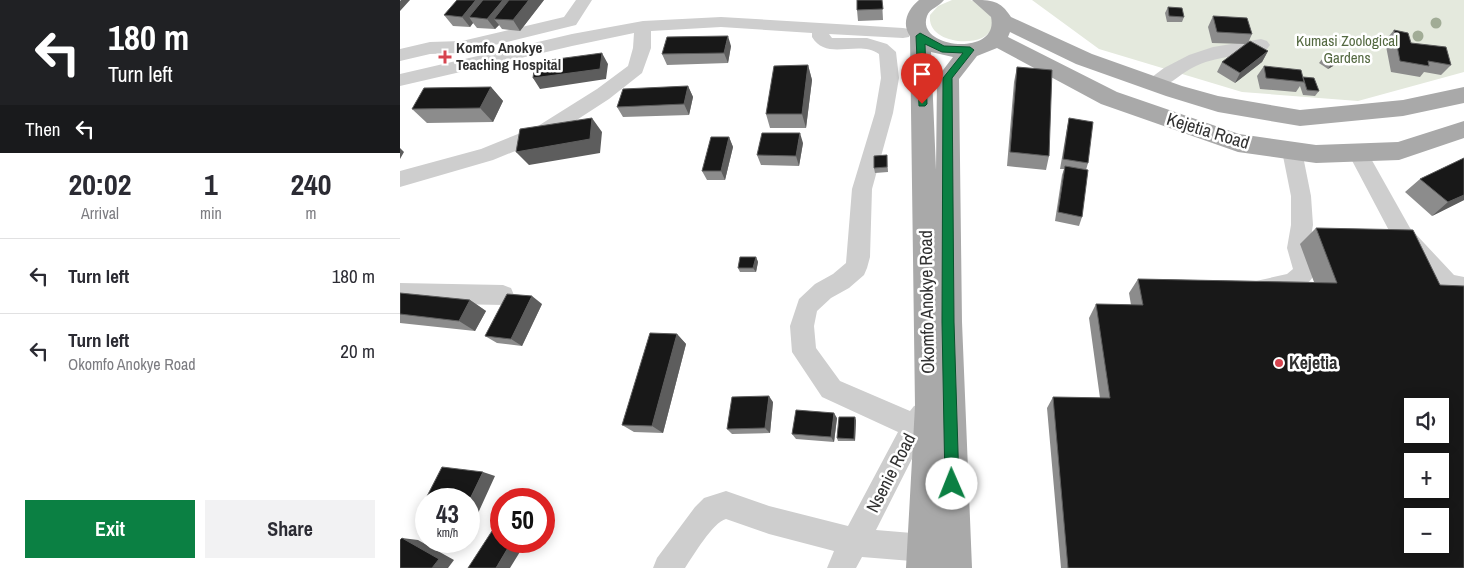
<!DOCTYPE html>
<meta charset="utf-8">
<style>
:root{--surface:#fff;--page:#f2f2f3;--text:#2b2b33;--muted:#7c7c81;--line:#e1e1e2;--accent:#0b8043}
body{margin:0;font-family:"Archivo Narrow",sans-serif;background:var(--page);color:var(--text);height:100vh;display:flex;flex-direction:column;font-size:19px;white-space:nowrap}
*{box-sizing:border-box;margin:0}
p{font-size:16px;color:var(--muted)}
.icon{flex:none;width:28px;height:28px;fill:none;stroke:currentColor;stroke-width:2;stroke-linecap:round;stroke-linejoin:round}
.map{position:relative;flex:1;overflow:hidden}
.drawer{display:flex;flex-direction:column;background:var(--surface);width:400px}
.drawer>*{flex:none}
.top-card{background:#202124;color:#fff;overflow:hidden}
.tools{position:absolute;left:1004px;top:398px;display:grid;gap:10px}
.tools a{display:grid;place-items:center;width:45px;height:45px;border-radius:0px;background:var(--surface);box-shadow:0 2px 12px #0003;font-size:25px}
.speed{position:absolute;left:15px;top:488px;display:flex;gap:10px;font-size:25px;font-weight:700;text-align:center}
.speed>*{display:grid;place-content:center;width:65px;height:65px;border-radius:50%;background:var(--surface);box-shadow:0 2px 12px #0003;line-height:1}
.speed small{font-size:12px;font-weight:400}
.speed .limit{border:8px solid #d22;background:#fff;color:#111}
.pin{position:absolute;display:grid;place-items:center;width:42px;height:42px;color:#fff;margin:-51px -21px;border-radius:50% 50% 50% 0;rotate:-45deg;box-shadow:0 0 5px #0007}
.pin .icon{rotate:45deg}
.me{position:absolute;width:55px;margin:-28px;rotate:359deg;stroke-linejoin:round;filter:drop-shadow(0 0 4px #0008)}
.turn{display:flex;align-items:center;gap:18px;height:105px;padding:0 25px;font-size:22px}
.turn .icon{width:65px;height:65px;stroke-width:2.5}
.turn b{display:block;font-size:35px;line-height:42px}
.then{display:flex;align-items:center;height:48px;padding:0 25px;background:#0003;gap:10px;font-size:19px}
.eta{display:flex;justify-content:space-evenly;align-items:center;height:85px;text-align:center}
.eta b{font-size:30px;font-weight:700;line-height:35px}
.button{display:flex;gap:10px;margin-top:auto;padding:10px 25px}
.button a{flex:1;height:58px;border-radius:0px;background:var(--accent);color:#fff;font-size:20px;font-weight:700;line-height:58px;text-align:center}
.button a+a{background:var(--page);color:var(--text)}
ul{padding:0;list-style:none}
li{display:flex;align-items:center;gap:15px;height:75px;padding:0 25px;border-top:1px solid var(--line)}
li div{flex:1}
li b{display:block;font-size:19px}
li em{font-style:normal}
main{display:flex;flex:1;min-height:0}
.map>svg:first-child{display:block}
</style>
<main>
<section class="drawer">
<div class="top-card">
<div class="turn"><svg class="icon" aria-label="left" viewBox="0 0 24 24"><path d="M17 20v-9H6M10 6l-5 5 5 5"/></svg><div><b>180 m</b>Turn left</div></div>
<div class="then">Then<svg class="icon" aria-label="left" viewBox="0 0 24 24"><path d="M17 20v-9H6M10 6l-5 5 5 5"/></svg></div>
</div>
<div class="eta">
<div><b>20:02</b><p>Arrival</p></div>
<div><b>1</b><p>min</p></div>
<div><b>240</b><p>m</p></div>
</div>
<ul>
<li><svg class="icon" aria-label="left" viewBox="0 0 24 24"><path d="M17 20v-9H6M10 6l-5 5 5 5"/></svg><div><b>Turn left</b></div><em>180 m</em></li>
<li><svg class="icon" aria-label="left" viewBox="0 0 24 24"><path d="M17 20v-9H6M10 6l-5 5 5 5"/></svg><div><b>Turn left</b><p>Okomfo Anokye Road</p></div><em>20 m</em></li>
</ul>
<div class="button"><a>Exit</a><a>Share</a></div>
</section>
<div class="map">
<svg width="1064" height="568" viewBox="0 0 1064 568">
<rect width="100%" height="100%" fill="#fff"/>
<path fill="#e4e9dd" d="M552,0H570L583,4L595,24C591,30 588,35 582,38C564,46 527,40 530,15L538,6Z
M632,0H1064V72L958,101L842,92L699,49Z"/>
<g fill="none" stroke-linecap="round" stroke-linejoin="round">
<path fill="#cecece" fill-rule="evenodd" d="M176,0H192L176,25L62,53L30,54L0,61V49L30,42L62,41L164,17Z
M321,17L503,28L509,29L511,33L509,37L503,38L429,34L432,38H467L487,44L496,52L499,78L493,113L472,189L470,257L467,268L464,275L449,288L431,298L417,311L414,326L416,348L440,381L510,411L514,406L523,403L532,406L536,415L524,435L476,530L524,534L534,538L538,548L534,558L524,562L462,557L456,568H427L434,551L369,534L326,519C313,522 293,556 285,568H253L257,558L295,507L304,498L326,491L369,506L448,526L498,432L422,397L392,352L390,326L399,299L415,284L433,274L446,263L452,189L475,113L481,78L479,54C458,39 427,62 412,37V33L321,27L251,31V48L242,73L209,99L152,136L93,160L0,187V171L81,149L138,126L197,89L228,66L233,48L234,33L172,46L0,86V74L172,34L243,21Z
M861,39L867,41L870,45L867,49C842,57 816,55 792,68C778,75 763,93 748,88L745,84L748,80L764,68L789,55L813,47Z
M892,144L899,146L902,151L911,196L913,225L909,248L916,272C906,292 877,302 856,295L853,288L856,281L887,274L893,269L887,248L891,225V196L882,151L885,146Z
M958,146L965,148L1010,228L1054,275L1064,277V297L1039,290L994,240L948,153L951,148Z
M0,283L103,285L111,288L114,295L111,302L103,305L0,303Z"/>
<path fill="#a9a9a9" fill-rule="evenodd" d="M519,0H544C539,7 530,8 527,16C515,49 600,57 591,17L572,0C592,0 600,0 611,17L692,54L782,86L818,96L900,110L1003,100L1064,87V103L1003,116L900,126L818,112L766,96L676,64L610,32L608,37L717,92L839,134L916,145L998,142L1064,121V138L999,160L916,163L838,152L701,104L597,48L577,56L559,79L562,322L572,568H506L515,406L510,36C501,23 508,9 519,0ZM531,52L553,57L537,78L536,170Z"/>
</g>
<g fill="#a1ac96">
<circle cx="1036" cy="23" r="5.5"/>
<circle cx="1018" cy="36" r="5.5"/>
</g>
<path fill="#8c8c8c" d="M144,0L120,31L102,29L99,25L95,29L77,28L73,23L70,27L53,26L44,15Z
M482,0L483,20L458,21L457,10Z
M768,7L784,17L782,22H767L765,13Z
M813,16L852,34L848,43L868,51L862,62L835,83L817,72L822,62L845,44L812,43L808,27Z
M994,30L1011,43L1051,65L1041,75L1024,72L1020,77L991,72L985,41Z
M331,46L328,63L267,65L262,54Z
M928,55L933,66L928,69L919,63L923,58Z
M408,65L412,80L406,128H370L366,114Z
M864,66L902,77L919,91L915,96L903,95L900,86L896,92L860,89L857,76Z
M617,67L649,156L646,170L607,166L614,82Z
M288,86L293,97L289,115L223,117L217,107Z
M91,87L103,101L93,122L27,123L12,109Z
M669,118L688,163L686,170L682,217L679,226L655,221L662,175L664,169H660L667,128Z
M329,137L333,147L325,180H307L302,171Z
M403,143L399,166L361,165L357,155Z
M487,155L488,172L475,173L474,168Z
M1064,158V200L1032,216L1005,192L1020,179Z
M916,228L1064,568H661L647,408L653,397L700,398L689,318L696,304L731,305L729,293L738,279L914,282L900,244Z
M356,257L358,262L356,272H340L338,268Z
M0,293L70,300L86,311L75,331L0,323Z
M142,304L122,346L97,343L85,336Z
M277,334L286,344L263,433L234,432L222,425Z
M373,402L370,433L332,434L327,429Z
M437,418L434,442L396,439L392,434Z
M456,420L455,441H438L437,438Z"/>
<path fill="#5d5d5d" d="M1,0H10L0,11V1Z
M76,0H92L69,17L73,23L70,27L62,17Z
M103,0H118L94,19L99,25L95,29L87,19Z
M129,0H144L120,31L113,20Z
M328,36L331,46L328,63L324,53Z
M868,51L862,62L835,83L840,73Z
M202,53L208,64L206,79L140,89L133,78Z
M936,60L933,66L928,69L932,63Z
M408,65L412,80L406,128L402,114Z
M288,86L293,97L289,115L284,104Z
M91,87L103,101L93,122L80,108Z
M192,118L202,132L200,153L129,165L116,152Z
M400,133L403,143L399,166L396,156Z
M329,137L333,147L325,180L321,171Z
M0,148L4,152L0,159Z
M1064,195V200L1032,216L1048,202Z
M356,257L358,262L356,272L353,268Z
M132,296L142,304L122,346L111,339Z
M70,300L86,311L75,331L59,321Z
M277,334L286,344L263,433L252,426Z
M369,396L373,402L370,433L365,428Z
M434,413L437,418L434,442L431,437Z
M455,417L456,420L455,441L454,439Z
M83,472L95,476L69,533V501Z
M2,538L18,540L54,560L48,568H32Z
M112,541H124L126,542L110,568H96Z"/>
<path fill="#181818" stroke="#5d5d5d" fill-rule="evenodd" d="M57,0H76L62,17L44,15Z
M83,0H103L87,19L69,17Z
M109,0H129L113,20L94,19Z
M457,0H482L483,9L457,10Z
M768,7L782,8L784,17L769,16Z
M813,16L847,18L852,34L817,32Z
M994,30L1008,33L1011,43L1046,47L1051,65L1028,61L1029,66L1000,61Z
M328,36L324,53L262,54L267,37Z
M850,41L868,51L840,73L822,62Z
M202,53L200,69L133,78L135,62Z
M928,55L935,58L936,60L932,63L923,58Z
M408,65L402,114H366L374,66Z
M864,66L901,70L904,82L866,78Z
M617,67L652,70L649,156L610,152Z
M903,77L914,78L919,91L907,90Z
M288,86L284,104L217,107L223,89Z
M91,87L80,108L12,109L24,88Z
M192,118L190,139L116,152L120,129Z
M669,118L693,122L688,163L663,159Z
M362,133H400L396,156L357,155Z
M311,137H329L321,171H302Z
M487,155V167L474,168V156Z
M1064,158V195L1048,202L1020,179Z
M665,166L688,170L682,217L658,212Z
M916,228L1013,230L1040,285L1064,286V568H668L653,397L710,398L696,304L743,305L738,279L937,283ZM1012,406H1040V434H1012ZM1012,461H1040V489H1012ZM1012,516H1040V544H1012Z
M340,257H356L353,268H338Z
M0,293L70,300L59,321L0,314Z
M107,294L132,296L111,339L85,336Z
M250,333L277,334L252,426L222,425Z
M369,396L365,428L327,429L332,397Z
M396,410L434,413L431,437L392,434Z
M439,417H455L454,439L437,438Z
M42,467L83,472L69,501V499H26V514L21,508Z
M26,517V530L20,529Z
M92,531L101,535V541H112L96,568H68Z
M2,538L39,559L32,568H0V540Z"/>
<path fill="#0b8043" stroke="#07532c" d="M520,33L544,46L570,47L574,50L552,78L554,322L559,484L557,489L552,491L547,489L545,484L542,322L543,78L563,53L542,52L525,44L527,104L525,106H519L516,36Z"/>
<g fill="#d6444f" stroke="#fff" stroke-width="2">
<path d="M42.5 49.5h5v5h5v5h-5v5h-5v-5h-5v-5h5z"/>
<circle cx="879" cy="363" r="5"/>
</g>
<g text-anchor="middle" stroke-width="5" stroke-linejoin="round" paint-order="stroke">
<g font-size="15" fill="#546941" stroke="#fff">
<text x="947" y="46">Kumasi Zoological<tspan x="947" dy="17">Gardens</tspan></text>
</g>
<g font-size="15" font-weight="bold" fill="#313131" stroke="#fff" text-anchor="start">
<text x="56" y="53">Komfo Anokye<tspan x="56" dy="17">Teaching Hospital</tspan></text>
</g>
<g font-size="18" fill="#313131" stroke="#fff">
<text transform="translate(808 131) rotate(17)" y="6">Kejetia Road</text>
<text transform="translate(527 302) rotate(-91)" y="6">Okomfo Anokye Road</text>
<text transform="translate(491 473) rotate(-63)" y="6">Nsenie Road</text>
</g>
<g font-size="18" font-weight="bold" fill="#313131" stroke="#fff" text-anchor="start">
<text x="889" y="369">Kejetia</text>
</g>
</g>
</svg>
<div class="tools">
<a><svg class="icon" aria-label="sound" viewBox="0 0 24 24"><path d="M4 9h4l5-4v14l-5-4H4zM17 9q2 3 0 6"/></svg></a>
<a>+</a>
<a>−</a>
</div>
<div class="speed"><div>43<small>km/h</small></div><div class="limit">50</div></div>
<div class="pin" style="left:522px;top:104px;background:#d93025"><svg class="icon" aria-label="arrive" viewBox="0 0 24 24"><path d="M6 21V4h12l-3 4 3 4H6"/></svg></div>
<svg class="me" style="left:552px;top:484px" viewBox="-20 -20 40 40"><circle r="19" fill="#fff"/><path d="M0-13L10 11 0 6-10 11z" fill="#0b8043"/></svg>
</div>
</main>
